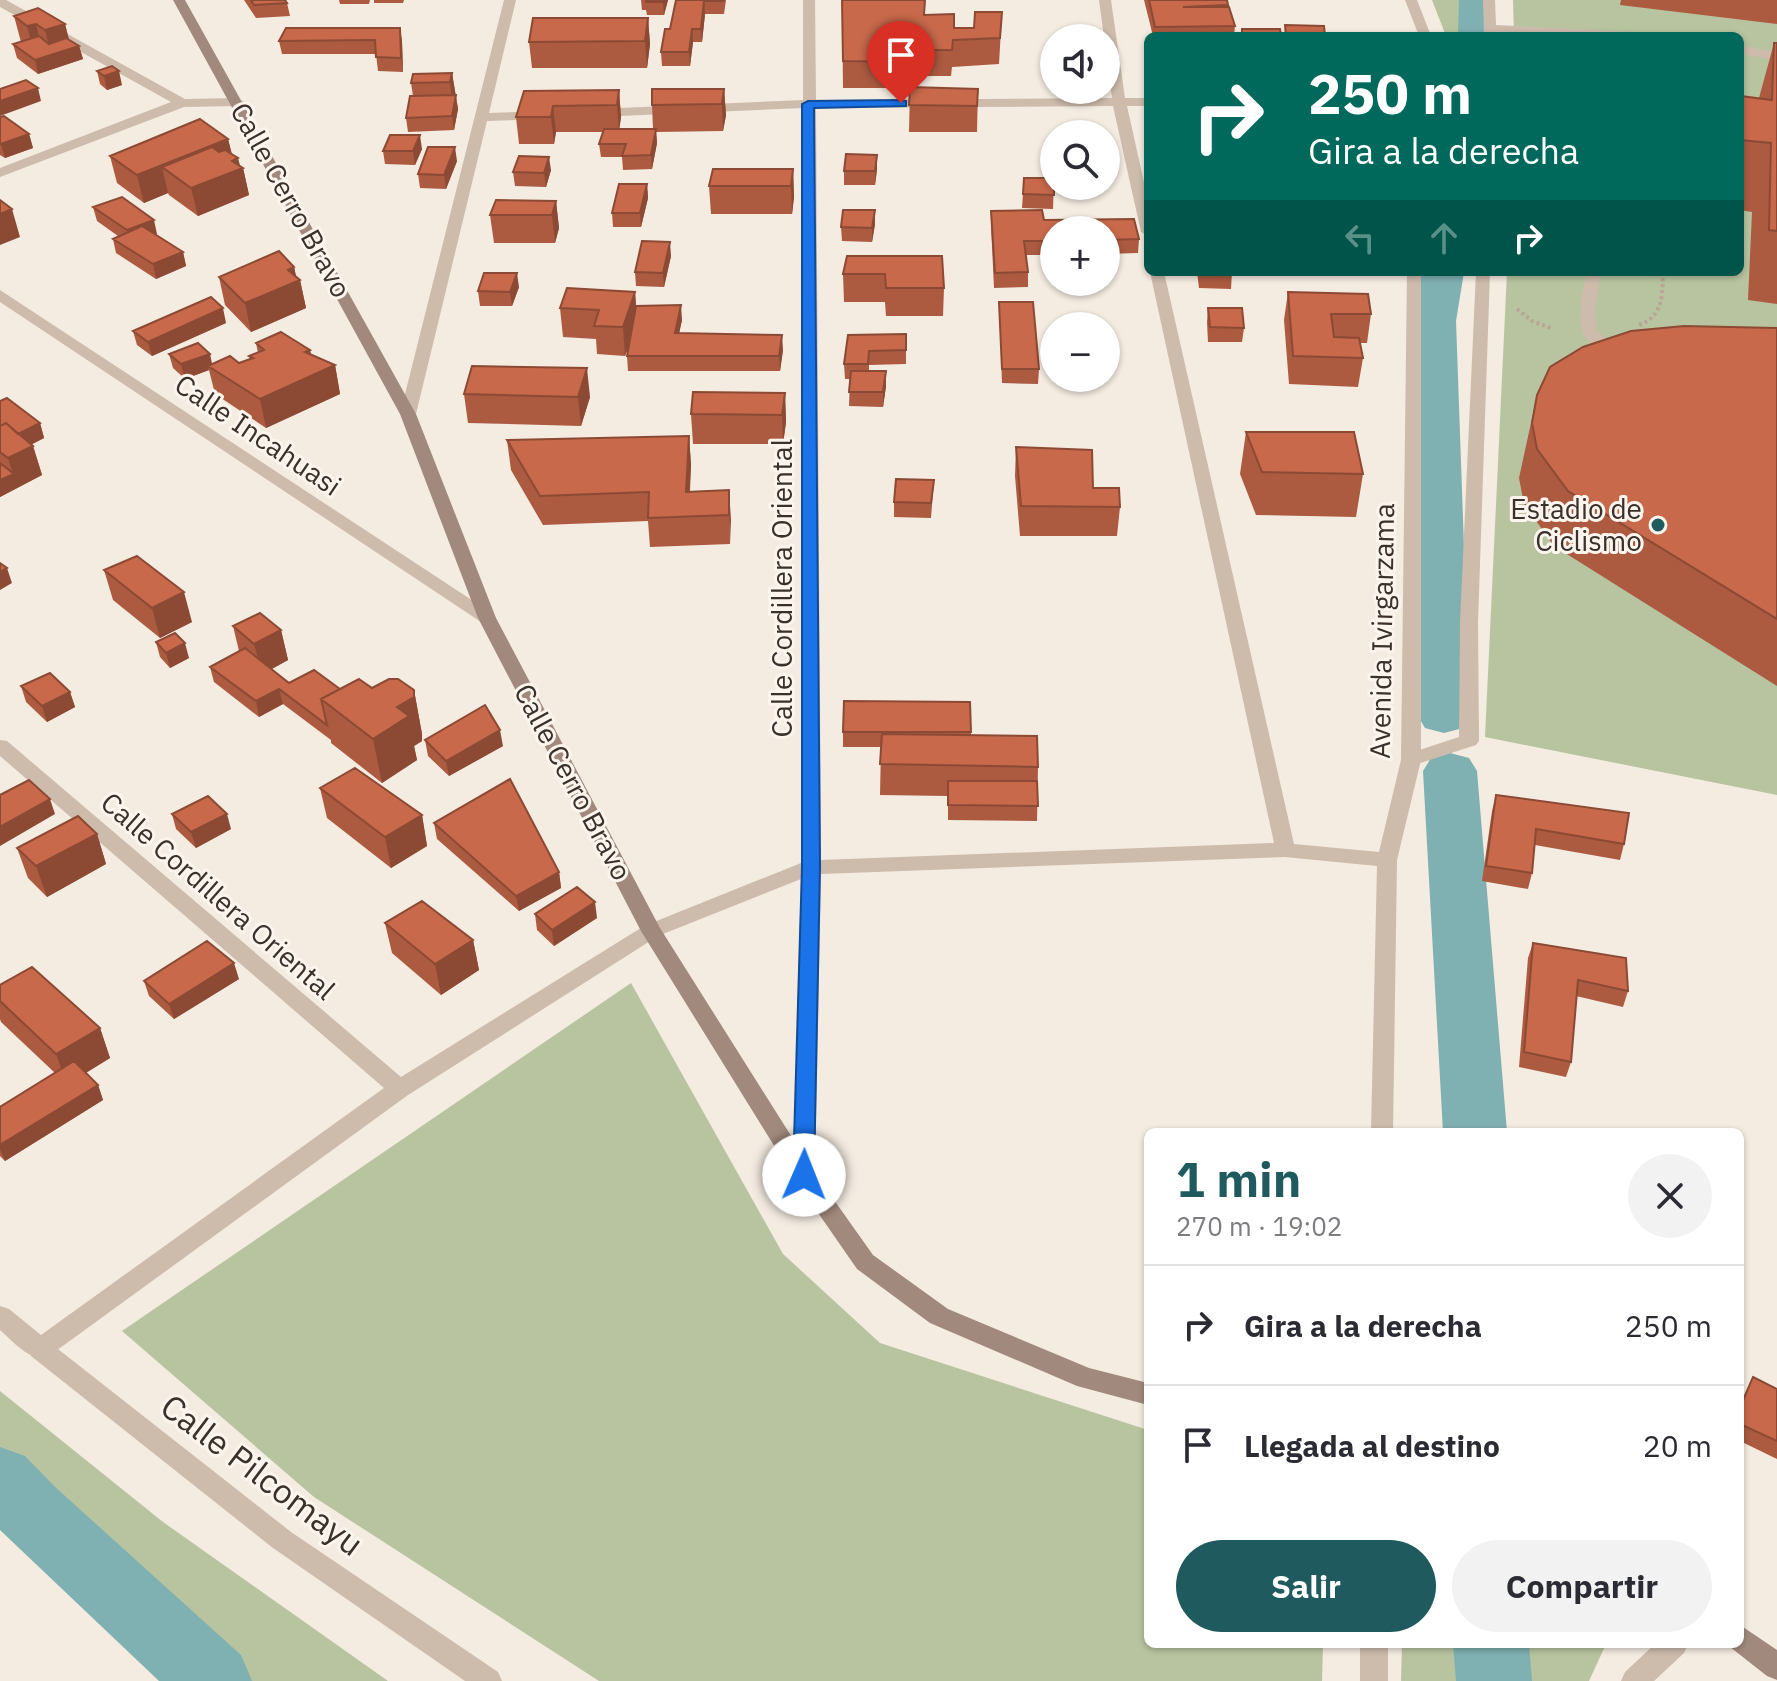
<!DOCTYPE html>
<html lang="es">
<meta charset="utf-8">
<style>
:root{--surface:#fff;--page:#f2f2f3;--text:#2b2b33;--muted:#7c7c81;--line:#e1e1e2;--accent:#1f5a5e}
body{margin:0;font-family:"IBM Plex Sans",sans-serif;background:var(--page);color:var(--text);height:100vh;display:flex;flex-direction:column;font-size:30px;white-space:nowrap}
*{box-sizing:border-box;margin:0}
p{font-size:26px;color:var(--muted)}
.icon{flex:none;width:44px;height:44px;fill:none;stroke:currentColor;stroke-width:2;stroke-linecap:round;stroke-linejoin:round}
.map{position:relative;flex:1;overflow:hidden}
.details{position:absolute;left:1144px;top:1128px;width:600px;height:520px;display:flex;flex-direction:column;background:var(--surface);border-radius:12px;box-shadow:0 2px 6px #0004}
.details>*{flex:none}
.top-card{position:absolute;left:1144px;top:32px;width:600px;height:244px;border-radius:12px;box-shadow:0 2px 6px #0004;background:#00695c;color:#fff;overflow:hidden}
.fabs{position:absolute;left:1040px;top:24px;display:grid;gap:16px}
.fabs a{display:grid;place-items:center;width:80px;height:80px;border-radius:50%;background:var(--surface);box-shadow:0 2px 6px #0004;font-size:40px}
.pin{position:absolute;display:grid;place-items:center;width:68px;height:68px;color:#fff;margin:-82px -34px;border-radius:50% 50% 50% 0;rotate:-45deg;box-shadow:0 0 8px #0007}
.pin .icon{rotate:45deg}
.me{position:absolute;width:88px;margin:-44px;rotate:1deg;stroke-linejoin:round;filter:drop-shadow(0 0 6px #0008)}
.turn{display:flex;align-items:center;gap:28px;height:168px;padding:0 32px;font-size:36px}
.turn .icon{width:104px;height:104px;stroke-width:2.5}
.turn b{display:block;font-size:56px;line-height:68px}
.lanes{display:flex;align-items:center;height:76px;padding:0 32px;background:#0003;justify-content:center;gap:40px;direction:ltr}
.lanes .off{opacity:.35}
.round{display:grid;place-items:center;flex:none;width:84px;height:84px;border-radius:42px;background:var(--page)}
.overview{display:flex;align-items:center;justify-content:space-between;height:136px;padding:0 32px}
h1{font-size:48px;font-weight:700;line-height:60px;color:var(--accent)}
.button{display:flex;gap:16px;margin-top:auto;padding:16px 32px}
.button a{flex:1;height:92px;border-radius:48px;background:var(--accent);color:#fff;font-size:32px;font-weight:700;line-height:92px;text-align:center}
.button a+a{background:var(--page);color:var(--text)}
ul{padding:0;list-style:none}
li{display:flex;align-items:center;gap:24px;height:120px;padding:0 32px;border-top:2px solid var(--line)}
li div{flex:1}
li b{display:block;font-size:30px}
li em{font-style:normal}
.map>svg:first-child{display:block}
</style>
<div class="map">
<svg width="1777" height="1681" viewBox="0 0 1777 1681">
<rect width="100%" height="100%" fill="#f4ebe1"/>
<path fill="#b8c4a0" d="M1432,0H1467L1466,36H1446Z
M1513,0H1777V795L1485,737L1507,272H1740V36H1514Z
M631,983L783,1254L880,1343L1148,1430V1644H1323L1322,1681H599L314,1497L122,1331Z
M0,1391L163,1522L388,1681H187L0,1519Z
M1402,1644H1606L1589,1681H1401Z"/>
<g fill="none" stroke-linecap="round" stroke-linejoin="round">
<path fill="#7fb0b2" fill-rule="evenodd" d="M1459,0H1495L1494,36H1458Z
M1422,272H1464L1456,321L1470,716L1463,728L1444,733L1425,728L1418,716L1412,321Z
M1450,753L1469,758L1477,771L1507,1132H1443L1423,771L1431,758Z
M0,1447L25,1456L54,1486L241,1655L252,1681H159L0,1530Z
M1453,1644H1529L1532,1681H1456Z"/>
<path stroke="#b9a596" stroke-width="4" stroke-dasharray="3 3" stroke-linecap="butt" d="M1517,309L1532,321L1553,329
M1639,325C1664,316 1662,295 1663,272"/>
<path fill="#cdbbac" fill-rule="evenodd" d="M1483,0H1495L1496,25L1632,32L1638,36L1496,32V36H1484Z
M1740,46L1777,52V60L1740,54Z
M1476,272H1490L1478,622L1479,741L1476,745L1411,766L1404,765L1401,760L1404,755L1459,737L1460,622Z
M1587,272H1601L1595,310L1597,331L1610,343L1626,347V353C1618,355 1614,353 1606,351C1568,341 1582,300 1587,272Z
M40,1339L49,1342L291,1532L498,1672L502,1681H465L273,1548L31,1356L28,1349L31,1342Z
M1360,1644H1388V1681H1360Z
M1655,1644H1688L1684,1653L1654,1681H1621L1625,1672Z"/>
<path fill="#cdbbac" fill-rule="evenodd" d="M0,0H6L185,99L237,98L244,102L237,106L184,107L0,177V168L171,102L0,7Z
M504,0H516L489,113L544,111L551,115L544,119L487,121L416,414L408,419L400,414Z
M803,0H815L816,100L1112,98L1099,0H1111L1125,98H1148V106H1127L1148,200V236L1141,232L1113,106L816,108L821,860L1274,843L1150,272H1164L1294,844L1379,852L1401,760L1407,272H1421V760L1397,860L1393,1132H1371L1377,866L1285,857L821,874L815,1175L812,1181L804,1184L796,1181L793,1175L801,879L658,936L408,1095L49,1356C30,1363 14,1342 0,1330V1306L9,1309L41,1335L384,1088L0,756V740L7,741L401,1077L644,926L801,863L802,108L596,117L589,113L596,109L803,100Z
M1405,0H1417L1431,36H1419Z
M0,290L493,614L496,618L493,622H481L0,302Z"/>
<path fill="#a18a7d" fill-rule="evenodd" d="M173,0H185L416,414L496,618L660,928L812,1169L873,1255L948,1309L1089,1368L1148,1383V1405L1077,1386L930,1323L857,1269L796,1181L641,931L478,618L400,414Z
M1740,1625L1777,1650V1680L1767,1676L1730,1647L1729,1644H1740Z"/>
</g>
<path fill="#ac5a40" d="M244,0H285L287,3L290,16L256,18Z
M339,0H370L369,4H340Z
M374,0H404L403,3H374Z
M641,0H668L664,15H647L646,10H642Z
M676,0H726L724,14H705L702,42H693L690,66H662L661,52L670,29Z
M842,0H925V15L954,28H974L1002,12L999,64L952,67L951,76H924L923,71L906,72V88H843Z
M1144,0H1227L1235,26L1234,36H1153Z
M1621,0H1777V24L1620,5Z
M14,16L65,24L69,40L79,46L83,59L38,74L17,58L13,44L21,42Z
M648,18L650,44L647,68H532L529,42Z
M400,28L402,42L403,72L378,71L376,54H282L279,41Z
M1774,43H1777V304L1748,300L1752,212L1740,210V96L1759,98Z
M97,71L122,85L107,90L100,84Z
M452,73L458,109L454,130L408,132L406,118L413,96L411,83Z
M910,87L978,89L977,132H909Z
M724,89L726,115L723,131L656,132L657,143L652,169L623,170L622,157H601L599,144L603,132H556L554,144H519L516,117L524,91L619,90L621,117L619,129H653L652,105Z
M0,117L29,134L33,148L5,158L0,155Z
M228,139L232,154L240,166L243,168L249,195L198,216L169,195L168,193L144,203L117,183L110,156Z
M422,149L415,165L385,164L383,151Z
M457,161L446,189L420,188L418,174Z
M793,169L794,197L792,214H711L709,186Z
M877,169L875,185H844V171Z
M551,170L546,187L515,186L513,172Z
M1024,178H1054L1053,209L1022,208Z
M647,184L648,198L641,227H613L612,213Z
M556,201L559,228L555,243H494L490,215Z
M93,207L157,234L155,235L183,252L186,266L156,279L116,253L113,239L118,236L97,221Z
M1042,210L1044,220L1134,219L1139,239L1138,253L1106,254V230H1054V255H1026L1028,272V287L994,288L991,225V211Z
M875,224L872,242L842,241L841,227Z
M671,256L664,287L636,286L635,272Z
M942,256L944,288L943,316H886L885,302H844L843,274Z
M294,267L296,276L300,280L306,308L251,332L225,305L219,277Z
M1197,272H1232L1231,289L1199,288Z
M519,287L512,306H480L478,291Z
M635,292L636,306L682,320L679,333L783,350L780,371H628L627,356L629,346L625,356L597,354L596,339L563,337L560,308Z
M1288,292L1371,314L1367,343H1360L1363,358L1358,387L1289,384L1284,320Z
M999,302L1039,369L1038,384L1002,383Z
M1208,308L1244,328L1242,342H1208L1207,322Z
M226,323L152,356L137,345L133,331Z
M1777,328V686L1554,546L1524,504L1519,478L1537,395Z
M906,334V364L869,365V371H886V386L883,407L849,406L850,379H845L844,364L848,335Z
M256,343L310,350L311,355L335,365L340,394L266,428L215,394L209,370L185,379L173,368L169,354L212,364L239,363L250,359L249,356L258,353Z
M785,393L786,422L783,444H693L691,414Z
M464,394L590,397L581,426L468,423Z
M0,401L40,423L44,438L31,445L33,446L42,475L0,497Z
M1246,432L1363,474L1356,517L1256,515L1240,474Z
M689,436L691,465L690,492L729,490L730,544L650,547L648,521L543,525L511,470L507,440Z
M1016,447L1093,488L1120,507L1117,536H1020L1015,476Z
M934,480L931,518L894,517V502Z
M104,570L192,622L160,638L113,600Z
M233,626L281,630L288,660L272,669L289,683L340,689L372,688L414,690L422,734V741L414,746L417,760L382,783L331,743V740L283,704L259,717L214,682L210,667L239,651Z
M156,642L189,658L170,668L160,657Z
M21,686L70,692L75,707L47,722L26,702Z
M970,702L971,735L1038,767L1037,821L948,820V796L880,795L881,747H843V732Z
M425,740L503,746L449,776L428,756Z
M320,788L422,815L427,846L391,868L327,818Z
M1496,795L1624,844L1620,860L1535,845L1532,873L1528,889L1482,881L1492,811Z
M172,814L231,829L196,848L176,829Z
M434,823L559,872L561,888L519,911L437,839Z
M97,834L106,864L47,897L28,878L17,848Z
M535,914L597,918L554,946L537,930Z
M385,923L473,940L479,970L441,995L392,953Z
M1533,943L1628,991L1623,1007L1576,996L1571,1062L1566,1077L1519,1067L1528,958Z
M239,979L174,1019L149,996L144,981Z
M0,985L100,1028L110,1058L86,1073L98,1085L103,1100L5,1161L0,1156V1107L55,1073L1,1022L0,1019Z
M1777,1389V1459L1740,1441V1406Z"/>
<path fill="#8c4a34" d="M664,0H668L664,15L663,2Z
M704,1L705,14L702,42L701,29Z
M648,18L650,44L647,68L645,41Z
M36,24L42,50L34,52L27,26Z
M65,24L71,48L79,46L83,59L38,74L35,60L51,55L45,30Z
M400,28L402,42L403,72L401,58Z
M692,29L693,42L690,66L689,52Z
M119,71L122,85L107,90L104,76Z
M452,73L458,109L454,130L452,116L453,109L450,82Z
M38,88L41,101L0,116V101Z
M724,89L726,115L723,131L722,104Z
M619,90L621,117L619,132L617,105Z
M553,106L556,132L554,144L551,117Z
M656,129L657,143L652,169L651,155Z
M29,134L33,148L5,158L1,144Z
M420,135L422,149L415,165L413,151Z
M228,139L233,160L238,158L241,169L243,168L249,195L198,216L191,188L162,167L168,193L144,203L137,175Z
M455,147L457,161L446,189L444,175Z
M877,155V169L875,185V171Z
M549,157L551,170L546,187L544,173Z
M793,169L794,197L792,214L791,186Z
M647,184L648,198L641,227L640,213Z
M556,201L559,228L555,243L552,215Z
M12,209L20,237L0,245V214Z
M875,210V224L872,242V228Z
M154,220L157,234L130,244L127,230Z
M670,242L671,256L664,287L663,273Z
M183,252L186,266L156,279L153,264Z
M294,267L297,281L300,280L306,308L251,332L245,303L288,270Z
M517,273L519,287L512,306L510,292Z
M635,292L637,320L625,356L623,327Z
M681,305L682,320L676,348L675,333Z
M223,308L226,323L152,356L148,342Z
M782,335L783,350L780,371L779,356Z
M310,350L315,374L335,365L340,394L266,428L260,399L305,352Z
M210,354L213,368L208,366L209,370L185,379L181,364Z
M587,368L590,397L581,426L578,397Z
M886,371V386L883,407V392Z
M785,393L786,422L783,444L782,415Z
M40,423L44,438L15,452L10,437Z
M689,436L691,465L688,516L686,492Z
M33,446L42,475L0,497V480L13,474L8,458Z
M729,490L731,520L730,544L729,515Z
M7,568L12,583L0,590V572Z
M184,592L192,622L160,638L152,608Z
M281,630L288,660L262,674L254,644Z
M185,643L189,658L170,668L166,653Z
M279,689L283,704L259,717L256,701Z
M414,690L422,734V741L414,746L417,760L382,783L373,739L397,707Z
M70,692L75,707L47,722L42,706Z
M500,730L503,746L449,776L446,761Z
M50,799L55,814L0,846V827Z
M227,814L231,829L196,848L191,832Z
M422,815L427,846L391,868L385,837Z
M97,834L106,864L47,897L36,866Z
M559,872L561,888L519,911L516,896Z
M595,902L597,918L554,946L552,930Z
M473,940L479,970L441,995L435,964Z
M234,963L239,979L174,1019L169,1004Z
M100,1028L110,1058L67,1084L56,1054Z
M98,1085L103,1100L5,1161L0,1149V1145Z"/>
<path fill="#c8694b" stroke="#8c4a34" stroke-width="2" d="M251,0H285L287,3L254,5Z
M646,0H664L663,2H646Z
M676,0H724L723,1H704L701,29H692L689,52H661L665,29H670Z
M842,0H925L924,15L954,14V28H974L975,12H1002L1000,38L953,40L952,50H924L923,45H905L906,62L843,61Z
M1149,0H1227L1228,5L1183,7H1229L1235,26L1155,27Z
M38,8L65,24L45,30L36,24L27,26L14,16Z
M533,18H648L645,41L529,42Z
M1285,25L1324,26L1325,36H1286Z
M286,28H400L401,58L376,57L375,40L279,41Z
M1242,29H1280L1281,36H1242Z
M39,36L49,44L66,38L79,46L35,60L13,44Z
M1774,43H1777V231L1769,230L1771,143L1740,140V96L1772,100Z
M112,66L119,71L104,76L97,71Z
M452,73L450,82L411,83L413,74Z
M26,80L38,88L0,101V89Z
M910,87L978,89L977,106L909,105Z
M652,89H724L722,104L652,105Z
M619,90L617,105L553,106L551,117H516L524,91Z
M456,95L452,116L406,118L410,96Z
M4,116L29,134L1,144H0V117Z
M200,119L228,139L137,175L110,156Z
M604,129H656L651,155L622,156L626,144H599Z
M390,135H420L413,151H383Z
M212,147L219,152L225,150L238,158L232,161L243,168L191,188L162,167Z
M428,147H455L444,175L418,174Z
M846,154L877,155L875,171H844Z
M519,156L549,157L544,173L513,172Z
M713,169H793L791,186H709Z
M1024,178H1054V195L1023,194Z
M619,184H647L640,213H612Z
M122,197L154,220L127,230L93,207Z
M0,200L12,209L0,214Z
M496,200L556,201L552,215H490Z
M843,210H875L872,228L841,227Z
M1042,210L1044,220L1134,219L1139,239L1106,240V230H1054V241H1024L1028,272L995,273L991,211Z
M142,226L183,252L153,264L113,239Z
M642,241L670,242L663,273L635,272Z
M279,251L294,267L288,270L300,280L245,303L219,277Z
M847,256H942L944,288H886L885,274H843Z
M1200,272H1232V274H1200Z
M484,273H517L510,292L478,291Z
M567,288L635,292L623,327L594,326L599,310L560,308Z
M1288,292L1368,294L1371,314H1331L1334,337L1359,338L1363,358L1293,356Z
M211,297L223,308L148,342L133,331Z
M999,302H1033L1039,369H1002Z
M681,305L675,333L782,335L779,356H627L636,306Z
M1208,308H1242L1244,328L1210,327Z
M1684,326L1777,328V619L1568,491L1537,449L1532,423L1537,395L1550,367L1583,347L1631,331Z
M281,332L310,350L305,352L335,365L260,399L208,366L230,356L239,363L253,358L249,356L264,350L256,343Z
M906,334V350L869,351L868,364H844L848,335Z
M198,343L210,354L181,364L169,354Z
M472,366L587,368L578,397L464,394Z
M851,371H886L883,392H849Z
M693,392L785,393L782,415L691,414Z
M7,398L40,423L18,434L6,423L0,426V401Z
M6,423L33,446L8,458L0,452V426Z
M1246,432H1354L1363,474L1262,472Z
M689,436L686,492L729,490V515L648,518L649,492L540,496L507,440Z
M1016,447L1092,450L1093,488H1119L1120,507L1021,506Z
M0,463L14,474L0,480Z
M896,479L934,480L931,503L894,502Z
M137,556L184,592L152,608L104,570Z
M0,563L7,568L0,572Z
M260,613L281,630L254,644L233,626Z
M175,633L185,643L166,653L156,642Z
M245,648L289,683L314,670L340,689L321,699L327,725L279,689L256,701L210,667Z
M50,673L70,692L42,706L21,686Z
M359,679L372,688L389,679H398L414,690V697L397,707L409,716L373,739L321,699Z
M844,701L970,702L971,732H843Z
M485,705L500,730L446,761L425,740Z
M882,734L1037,736L1038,767L880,764Z
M355,768L422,815L385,837L320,788Z
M510,779L559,872L516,896L434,823Z
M29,780L50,799L0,827V795Z
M948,781H1037L1038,806L948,805Z
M1496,795L1629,813L1624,844L1536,829L1532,873L1486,866Z
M208,796L227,814L191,832L172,814Z
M78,816L97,834L36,866L17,848Z
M577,887L595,902L552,930L535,914Z
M422,901L473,940L435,964L385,923Z
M207,941L234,963L169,1004L144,981Z
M1533,943L1626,958L1628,991L1578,980L1571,1062L1524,1052Z
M32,967L100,1028L56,1054L0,1001V985Z
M74,1061L98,1085L0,1145V1107Z
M1753,1377L1777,1389V1441L1740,1424V1407Z"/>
<path fill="#1a73e8" stroke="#114b97" stroke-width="2" d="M901,100L906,101V106L814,108L820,867L814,1175L811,1181L804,1184L796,1181L793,1175L802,867V104L808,101Z"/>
<circle fill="#1f5a5e" stroke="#fbf5ee" stroke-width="3" cx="1658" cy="525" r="8"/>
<g text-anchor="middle" stroke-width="6" stroke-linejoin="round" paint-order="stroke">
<g font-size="28" fill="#3b302b" stroke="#fbf5ee">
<text transform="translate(291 200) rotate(61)" y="10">Calle Cerro Bravo</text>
<text transform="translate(258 435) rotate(34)" y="10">Calle Incahuasi</text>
<text transform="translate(782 588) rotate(-90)" y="10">Calle Cordillera Oriental</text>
<text transform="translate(1382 631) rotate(-89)" y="10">Avenida Ivirgarzama</text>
<text transform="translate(573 782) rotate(62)" y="10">Calle Cerro Bravo</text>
<text transform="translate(218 896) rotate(41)" y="10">Calle Cordillera Oriental</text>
</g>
<g font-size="28" fill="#3b302b" stroke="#fbf5ee" text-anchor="end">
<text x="1642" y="519">Estadio de<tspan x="1642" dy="32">Ciclismo</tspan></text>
</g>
<g font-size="34" fill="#3b302b" stroke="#fbf5ee">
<text transform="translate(262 1475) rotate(37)" y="12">Calle Pilcomayu</text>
</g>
</g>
</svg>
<div class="fabs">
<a><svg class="icon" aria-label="sound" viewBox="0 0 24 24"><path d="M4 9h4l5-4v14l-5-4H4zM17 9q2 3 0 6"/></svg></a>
<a><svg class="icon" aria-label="search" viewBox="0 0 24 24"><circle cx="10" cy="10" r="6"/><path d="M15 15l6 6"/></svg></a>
<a>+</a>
<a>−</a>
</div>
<div class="pin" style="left:901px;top:103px;background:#d93025"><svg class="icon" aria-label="arrive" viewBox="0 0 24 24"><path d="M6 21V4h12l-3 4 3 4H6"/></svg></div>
<svg class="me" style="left:804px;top:1175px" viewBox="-20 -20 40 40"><circle r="19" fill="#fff"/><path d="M0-13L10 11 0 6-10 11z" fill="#1a73e8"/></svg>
<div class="top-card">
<div class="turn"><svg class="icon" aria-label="right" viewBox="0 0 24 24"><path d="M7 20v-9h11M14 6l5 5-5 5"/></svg><div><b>250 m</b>Gira a la derecha</div></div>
<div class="lanes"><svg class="icon off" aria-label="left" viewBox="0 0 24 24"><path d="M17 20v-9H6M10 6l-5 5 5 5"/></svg><svg class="icon off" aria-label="ahead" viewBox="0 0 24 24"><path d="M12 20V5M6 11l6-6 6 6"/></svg><svg class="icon" aria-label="right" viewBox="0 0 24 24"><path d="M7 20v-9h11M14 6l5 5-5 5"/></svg></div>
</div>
<section class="details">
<div class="overview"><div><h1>1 min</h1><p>270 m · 19:02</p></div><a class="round"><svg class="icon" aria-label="close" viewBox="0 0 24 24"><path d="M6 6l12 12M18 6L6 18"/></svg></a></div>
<ul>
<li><svg class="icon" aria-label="right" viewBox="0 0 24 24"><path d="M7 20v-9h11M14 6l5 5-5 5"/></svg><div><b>Gira a la derecha</b></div><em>250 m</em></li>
<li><svg class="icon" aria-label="arrive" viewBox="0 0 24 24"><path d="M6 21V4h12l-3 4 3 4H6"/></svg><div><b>Llegada al destino</b></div><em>20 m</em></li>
</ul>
<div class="button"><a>Salir</a><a>Compartir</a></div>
</section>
</div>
